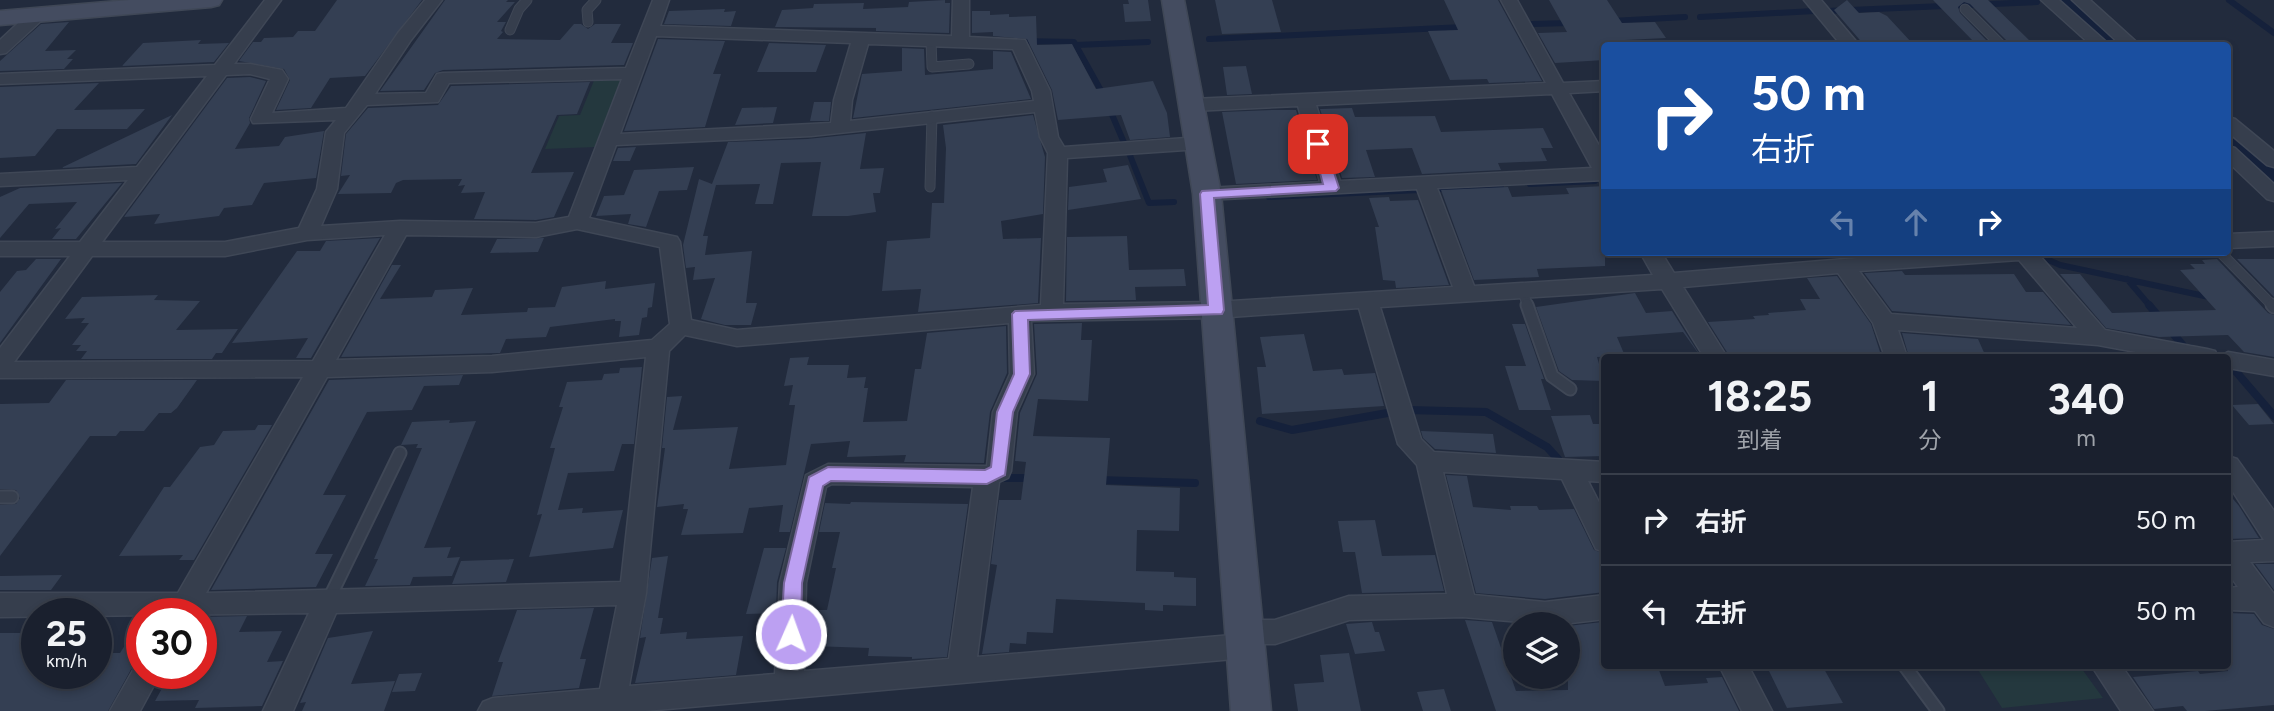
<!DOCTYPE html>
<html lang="ja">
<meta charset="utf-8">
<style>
:root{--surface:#1a202e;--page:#272d3a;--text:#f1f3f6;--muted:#9fa3aa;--line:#383e4a}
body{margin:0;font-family:Figtree,"Noto Sans JP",sans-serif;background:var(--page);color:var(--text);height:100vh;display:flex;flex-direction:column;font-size:26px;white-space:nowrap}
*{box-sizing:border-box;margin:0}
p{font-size:23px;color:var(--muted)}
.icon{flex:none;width:38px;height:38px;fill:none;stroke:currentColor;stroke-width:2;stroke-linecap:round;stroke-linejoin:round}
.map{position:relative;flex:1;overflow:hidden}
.panel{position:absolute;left:1601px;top:354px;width:630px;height:315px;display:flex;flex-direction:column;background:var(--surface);border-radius:7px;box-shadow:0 4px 10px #0003,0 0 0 2px var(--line)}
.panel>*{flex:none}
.top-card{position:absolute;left:1601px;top:42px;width:630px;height:214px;border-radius:7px;box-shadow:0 4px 10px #0003,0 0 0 2px var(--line);background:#1a4fa0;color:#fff;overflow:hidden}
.tools{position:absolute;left:1503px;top:612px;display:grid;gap:14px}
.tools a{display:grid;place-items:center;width:77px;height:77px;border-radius:50%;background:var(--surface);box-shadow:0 4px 10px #0003,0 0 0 2px var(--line);font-size:35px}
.speed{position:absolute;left:21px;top:598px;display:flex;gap:14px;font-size:35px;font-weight:700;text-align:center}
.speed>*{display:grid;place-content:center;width:91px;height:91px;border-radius:50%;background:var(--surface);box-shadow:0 4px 10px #0003,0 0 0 2px var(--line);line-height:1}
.speed small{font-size:18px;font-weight:400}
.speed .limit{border:10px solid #d22;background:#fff;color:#111}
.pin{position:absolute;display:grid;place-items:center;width:60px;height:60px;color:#fff;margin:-30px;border-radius:14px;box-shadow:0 4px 10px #0006}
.me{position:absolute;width:77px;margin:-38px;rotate:2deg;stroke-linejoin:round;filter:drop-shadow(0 0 5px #0008)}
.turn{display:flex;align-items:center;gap:24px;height:147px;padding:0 35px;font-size:32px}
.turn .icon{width:91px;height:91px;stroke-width:2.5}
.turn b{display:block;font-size:49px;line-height:60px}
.lanes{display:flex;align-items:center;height:66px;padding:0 35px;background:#0003;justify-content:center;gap:35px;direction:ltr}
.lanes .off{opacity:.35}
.eta{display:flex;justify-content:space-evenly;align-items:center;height:119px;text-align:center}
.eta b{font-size:42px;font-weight:700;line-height:49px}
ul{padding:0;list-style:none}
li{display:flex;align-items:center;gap:21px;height:91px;padding:0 35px;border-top:2px solid var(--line)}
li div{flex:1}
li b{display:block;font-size:26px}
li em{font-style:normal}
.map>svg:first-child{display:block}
</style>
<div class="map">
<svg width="2274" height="711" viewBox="0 0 2274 711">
<rect width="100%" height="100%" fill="#222b3d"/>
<path fill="#24383e" d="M623,77L596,147L545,149L559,116L580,115L595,78Z
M1975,665H2079L2103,698L2002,708Z"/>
<path fill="#15213b" d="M2057,0H2070L2122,45H2108Z
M2228,130L2274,168V188L2228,145Z"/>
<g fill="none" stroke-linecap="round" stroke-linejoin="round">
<path stroke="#15213b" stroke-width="6" d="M2229,0L2274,33
M1827,11L2037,2
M1700,17L1814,11
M1612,21L1685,17
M1532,24L1569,23
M1209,39L1464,27
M1018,41L1074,42L1104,96
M1076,45L1148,42
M1110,110L1125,145
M1129,153L1149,203L1174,202
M1530,184L1595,181
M1434,189L1501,186
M1269,197L1419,190
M2044,258L2060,265L2209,297
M2127,279L2150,306"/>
<path stroke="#15213b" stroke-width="8" d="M2149,305L2159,317
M2171,331L2185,348H2190
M2232,367L2274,416
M1408,410L1486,412L1547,447L1558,459
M1260,421L1292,430L1393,412
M1006,478H1033
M1098,480L1195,483"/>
</g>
<path fill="#343f53" d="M337,0H422L365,76L330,78L311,108L276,110L290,80L284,69L239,61L253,42H261L264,38L293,37L298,31H315Z
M445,0H508L506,2H515L497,22H506L501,31L503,32L497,39L560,40L574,24H581L588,29L595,24H621L611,43H633L624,65L443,70L435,73L424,90L380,91Z
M945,0V3H950L949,33L876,31V28L775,27L782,10L813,8L814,4L864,3L863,9L908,7L909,2Z
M1128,0H1148L1151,21L1125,22L1123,4H1129Z
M1215,0H1272L1281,32L1222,34Z
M1444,0H1498L1542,81L1489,83L1487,79L1450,80L1428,31L1458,30Z
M1549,0H1607L1622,23L1655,22L1666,38L1605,41V60L1555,63L1538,33L1567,32Z
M1847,0L1859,13L1879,12L1887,16L1912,43L1865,46L1834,10Z
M1933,0H1988L2029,40L2007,41L1970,4L1964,2L1958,7L1960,13L1988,42H1974Z
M725,9L724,12L736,11L731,26L664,24L669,11Z
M972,11H990V15L1009,14V17L1036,16L1037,45L1072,44L1096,89L1153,81L1167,113L1170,137L1130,140L1121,115L1058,120L1052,90L1027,39L993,36V32L972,33Z
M69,22L45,51L76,50L67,59H73L64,69L0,71V61L41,24Z
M658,39L725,41L713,74H721L705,127L624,131Z
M201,40L198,44L229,43L214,62L122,66L143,43Z
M769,43L826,45L816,72H757Z
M902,48L924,49L925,75L993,69V51L1011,52L1031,99L853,118L862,74L902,71Z
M1246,66L1252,94L1227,95L1223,67Z
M250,77L266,81L249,118L250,123L235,149L279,146L285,137L324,131L316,178L264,183L252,205L224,208L219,216L154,224L160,214L124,217L227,78Z
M590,82L577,114L557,115L531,173L574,172L554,217L536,220L474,219L485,192L461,193L465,185L458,186L462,179L403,180L396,183L391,193L338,194L350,175L341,176L346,134L368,108L438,105L451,86Z
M99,83L74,110L145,109L127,129H57L35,156L0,158V87Z
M814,102H831L829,121H810Z
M777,107L773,123L735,125L742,108Z
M1352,108L1355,117L1435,116L1441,132L1543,128L1553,148H1541L1547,161L1498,163L1501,170L1422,174L1412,148L1366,150L1375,177L1342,178L1320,109Z
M1272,110H1296L1317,180L1236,184L1222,112Z
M172,115L136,164L61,168Z
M1033,115L1045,157L1043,214L1001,221L1003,239L1041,238L1038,303L918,312L921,289L882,291L887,241L930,238L932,203H944L946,148L943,125Z
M866,133L860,169L884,168L880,193H873L876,212L848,216H812L821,162L781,163L773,204H755L760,184L716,185L703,236H708L705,255L752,251L746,303H757L751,325H725L701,319L715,278L693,280L695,267L686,268L683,245L699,179L712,184L728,142L807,139Z
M636,147L630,161H613L618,148Z
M1128,165L1141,199L1068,210L1069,187L1107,182L1103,169Z
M694,167L687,190L659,191L646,227L628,224L631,214L596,216L604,196L624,195L634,170Z
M122,183L76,239H52L61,228L55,229L77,202L29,204L0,238V197L20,188Z
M1605,186V266L1537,269L1539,277L1474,280L1441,190L1508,187L1512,197L1569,194L1566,188Z
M1389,197L1390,201L1418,200L1449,285L1396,288L1395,281L1383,280L1375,227H1379L1369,198Z
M1127,236L1129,270L1184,269L1186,286L1135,287L1136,300L1066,301L1067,237Z
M380,238L311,358H296L308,338L232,343L297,251H320L326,241Z
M544,238L538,252L490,253L497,239Z
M36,259H61L0,343V292L17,271L26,270Z
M2217,259L2268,313L2274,315V357L2244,352L2228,335L2159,337L2106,328L2060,274H2080L2112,313L2216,310L2180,270L2195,269L2190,264H2205L2202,260Z
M2237,259H2274V297Z
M392,265H401L380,299L432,297L435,290L473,288L461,315L527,312L528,308L555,307L562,287L606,281L605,289L655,283L652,307L648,308L647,317L642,318L639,335L619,337L621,321H615V319L550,327L546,337L506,339L500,353L341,357Z
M1902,271L1905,275L2014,274L2026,292H2043L2071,325L1892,311L1864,273Z
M1837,276L1871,324L1880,352H1825L1828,357H1730L1708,322L1755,319L1753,316L1769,315L1768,313L1806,310L1800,299H1820L1807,278Z
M1635,293L1646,313L1672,311L1701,357L1683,332L1617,337L1625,356L1597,357L1604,381L1572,380L1559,371L1536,307Z
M158,295L154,300L200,301L176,330L238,329L222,353H216L212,359H81L87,351H76L81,345H72L89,323H81L85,318L65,319L82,297Z
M1082,323L1081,340H1092L1088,401L1038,399L1033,436L1110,438L1106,485L1180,488L1179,531L1137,530L1136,571L1174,572V577L1196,578V606L1163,605V611L1145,610V603L1056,599L1053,633L1027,632L1026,644L1010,643L1009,652L982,654L997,565L991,564L999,500H1021L1026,462L1015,461L1020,413L1037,374L1034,324Z
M1512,324H1525L1544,379H1541L1551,410H1519L1505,366H1526Z
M1006,326L1007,373L990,412L984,463L904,462L906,455L847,457L850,441L811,444L790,532H779L783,505L749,508L743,533L681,535L688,509H683L684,504L657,507L665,448H662L667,397L682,396L673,430L738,427L729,469L786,465L795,405H789L793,385L784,386L790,358L809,357L807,365H849L847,378L866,377L864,388H868L863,422L907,421L915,369H921L927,333Z
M1902,333L1978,339L1986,357L1926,353L1928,357H1909Z
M1304,334L1313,371L1342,369L1344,375L1375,373L1384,406L1262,414L1257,367H1266L1260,337Z
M642,367L634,444H622L614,471L568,473L558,510L583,508L582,513L623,510L613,548L529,557L542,514L537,515L555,448H550L563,407H559L567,382L602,380L604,374L619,373L620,368Z
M463,375L459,385L424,386L412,410L367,412L323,495H346L315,554H333L316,587L211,590L329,380Z
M66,380H197L177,408L171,413H159L144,431H120L116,436H90L0,556V505L16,504L20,498L16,490L0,489V404L49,403Z
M2258,404L2274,424L2249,425L2232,405Z
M1590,415L1593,424H1605V456L1565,457L1551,416Z
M450,420L449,423L476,421L424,548L451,547L447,558L460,557L452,576L413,577L410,585L365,586L378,559H374L422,448H416L418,444L401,445L412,422Z
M258,425H272L194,560H179L183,555L119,556L164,487H170L200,447L214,445L223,431L255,430Z
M1421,431L1493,434L1496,453L1435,449L1423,438Z
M1446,475L1467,476L1473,507L1511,510L1510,506H1537L1539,510L1574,509L1594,550L1605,554V592L1545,599L1476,593Z
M2228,493L2239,506L2259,538L2228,539Z
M851,502L968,504L947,657L912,659V657L868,656L869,648L812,646L814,636L807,637L811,610H827L836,568H832L840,532H819L825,503L850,504Z
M1375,520L1382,556L1435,555L1444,591L1362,593L1355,552H1343L1338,521Z
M764,548H786L777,582L776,613L746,614Z
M668,556L658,618H663L660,634L687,632L686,639L743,636L736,675L635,683L646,637L640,638L652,558Z
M514,559L506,582L452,584L461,561Z
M2255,564H2274V590Z
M62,575L51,590H0V576Z
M594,608L580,659H586L579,688L492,696L503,662H498L517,610Z
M2228,613L2254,614L2262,625L2274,629V705L2205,711H2187L2183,706L2154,709L2133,677L2198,671L2200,674L2228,671Z
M247,616L239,632L282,631L267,662L283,661L262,706L195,708L199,700L155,701L170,674H201V617Z
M142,619V661L134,664L108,711H0V633H37V674H96V653H120Z
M1465,620L1492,622L1516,691L1568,690V626L1602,622L1605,668L1657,665L1665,686L1708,683L1706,678L1722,677L1739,711H1496Z
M1372,622L1375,632H1379L1385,651L1355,654L1346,624Z
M373,631L351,684L395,681L384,711H302L306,702L300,703L328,638Z
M1349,653L1361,711H1298L1294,684L1324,682L1320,655Z
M1823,667L1843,703L1787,708L1769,671Z
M422,673L415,691L392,692L399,674Z
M1444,689L1451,711H1423L1417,692Z"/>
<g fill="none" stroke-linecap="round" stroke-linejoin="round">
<defs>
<path id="lane-far1" d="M1965,9L2002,46
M588,22L587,10L596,0
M510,30L519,9L527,0
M931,41L932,67L969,64
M930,187L932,116
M2220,252L2273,306
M1522,290L1528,306"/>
<path id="lane" d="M1527,305L1552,376L1570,389
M2272,305L2274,307
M0,497H12
M328,601L400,453
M1904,665L1938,711"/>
<path id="street" d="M265,0H281L234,64H250L282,70L288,79L272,113L346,108L398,33L425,0H442L411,40L375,94L426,93L437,74L443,73L626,68L653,0H669L660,26L952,36L953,0H969V37L1025,40L1050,91L1058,137L1064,147L1200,137L1210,143L1200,149L1067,158L1063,304L1216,302L1453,287L1417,189L1207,200L1200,198L1197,194L1200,190L1207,188L1320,182L1298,106L1192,111L1183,105L1192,99L1546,83L1501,0H1517L1563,83L1605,81V91L1569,93L1605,156V180L1437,188L1474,286L1653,275L1640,252H1661L1674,273L1931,252H2042L2040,256L2105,330L2207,349L2215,351L2218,357L2228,352L2274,360V376L2228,368V357H2163L2098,345L1898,330L1907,357H1885L1873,323L1838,273L1683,287L1727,357H1704L1662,289L1380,307L1421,439L1434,452L1605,462V482L1588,481L1605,514V552L1596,549L1562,479L1443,472L1474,595L1545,602L1605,595V619L1554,625L1463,617L1349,620L1275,644H1258L1255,655L1245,658L645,711H478L483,702L493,698L600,689L617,605L336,613L293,711H263L309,613L0,617V593H178L303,377L0,378V348L70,256H0V242H80L128,180L0,186V174L137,167L207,76L0,84V74L215,65ZM656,36L851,43L834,100L831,123L620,134ZM868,44L1013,49L1032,91L1034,101L850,121L852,100ZM250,74L270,79L251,119L253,123L336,120L326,132L317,189L299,228L225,242H102L226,75ZM622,79L569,217L536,223L400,221L321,226L337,189L344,133L367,105L438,102L449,83ZM1552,94L1592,168L1340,181L1316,105ZM1035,112L1040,137L1048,153L1041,305L737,330L691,320L680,242L677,237L589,218L616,145L811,136ZM577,229L660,247L670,324L652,340L492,356L336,360L406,235L536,237ZM385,235L313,361L14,362L92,256H225L307,240ZM2019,260L2077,328L1891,314L1859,271ZM1359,308L1398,444L1417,465L1447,594L1349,596L1275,620H1244L1234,623L1232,635L977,657L999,482L1008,478L1011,471L1017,412L1034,374L1031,321L1216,318ZM1009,323L1010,374L993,412L987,466L828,464L806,475L780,583L775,674L629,686L646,593L669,351L685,335L737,346ZM646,357L621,582L206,593L327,377L492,372ZM832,484L973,487L949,659L804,671L806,583L826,487Z
M1804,0H1821L1860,46H1842Z
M2041,0H2059L2111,46H2092Z
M2072,0H2090L2141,46H2122Z
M37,10L43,11L45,15L43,19L6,53L0,54V40L31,11Z
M2228,117L2235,119L2274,151V167L2267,165L2228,132Z
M2228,146L2235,148L2274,184V201L2267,199L2228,162Z
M2274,232V246L2228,248V234Z
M2228,456L2237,459L2274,511V561L2250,562L2274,594V627L2264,623L2255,611L2228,610V588L2238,587L2228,573V542L2264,540L2228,484Z
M142,663V674H160L140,711H110L136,665Z
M1719,665H1748L1772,711H1742Z
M2091,665H2121L2153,711H2121Z"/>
<path id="secondary" d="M130,0H222L219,5L211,7L0,25V11Z
M1162,0H1184L1221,194L1271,711H1231L1193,194Z"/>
</defs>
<use href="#lane-far1" stroke="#3f4756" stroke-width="11"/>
<use href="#lane" stroke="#3f4756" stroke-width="15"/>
<use href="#street" stroke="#3f4756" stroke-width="3"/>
<use href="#secondary" stroke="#3f4756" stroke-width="3"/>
<use href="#lane-far1" stroke="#363e4d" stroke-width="9"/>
<use href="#lane" stroke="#363e4d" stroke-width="11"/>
<use href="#street" fill="#363e4d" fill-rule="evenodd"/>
<use href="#secondary" fill="#444c60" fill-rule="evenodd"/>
</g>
<path fill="#bca0f2" stroke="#7a689d" stroke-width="2" d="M1318,140L1325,144L1339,188L1336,191L1214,198L1224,310L1222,314L1028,320L1030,374L1013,412L1005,475L987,484L831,481L823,486L802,583L801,634L798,640L791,643L784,640L781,634L784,583L809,477L828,467L985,470L991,467L997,412L1014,374L1012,314L1015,311L1208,305L1200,194L1202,191L1323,184L1312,144Z"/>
</svg>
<div class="tools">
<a><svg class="icon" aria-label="layers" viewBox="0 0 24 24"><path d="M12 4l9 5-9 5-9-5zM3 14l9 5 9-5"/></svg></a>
</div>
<div class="speed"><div>25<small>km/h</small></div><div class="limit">30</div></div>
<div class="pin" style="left:1318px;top:144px;background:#d93025"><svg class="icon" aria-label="arrive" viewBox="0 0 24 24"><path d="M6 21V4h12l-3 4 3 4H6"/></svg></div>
<svg class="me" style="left:791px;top:634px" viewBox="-20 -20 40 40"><circle r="17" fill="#bca0f2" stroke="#fff" stroke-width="3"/><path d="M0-11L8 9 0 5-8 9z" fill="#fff"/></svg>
<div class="top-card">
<div class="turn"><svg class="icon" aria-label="right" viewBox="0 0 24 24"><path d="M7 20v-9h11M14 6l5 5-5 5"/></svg><div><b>50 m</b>右折</div></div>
<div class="lanes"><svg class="icon off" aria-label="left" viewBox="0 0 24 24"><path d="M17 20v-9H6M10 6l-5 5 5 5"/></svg><svg class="icon off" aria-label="ahead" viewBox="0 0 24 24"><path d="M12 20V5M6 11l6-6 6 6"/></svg><svg class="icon" aria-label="right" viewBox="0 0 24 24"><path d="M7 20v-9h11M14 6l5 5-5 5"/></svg></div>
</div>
<section class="panel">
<div class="eta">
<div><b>18:25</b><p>到着</p></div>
<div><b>1</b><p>分</p></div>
<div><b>340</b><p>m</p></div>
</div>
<ul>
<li><svg class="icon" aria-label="right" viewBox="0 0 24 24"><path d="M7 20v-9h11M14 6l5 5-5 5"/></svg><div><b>右折</b></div><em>50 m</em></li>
<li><svg class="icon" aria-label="left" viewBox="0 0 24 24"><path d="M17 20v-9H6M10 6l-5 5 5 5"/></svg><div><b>左折</b></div><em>50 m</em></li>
</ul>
</section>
</div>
